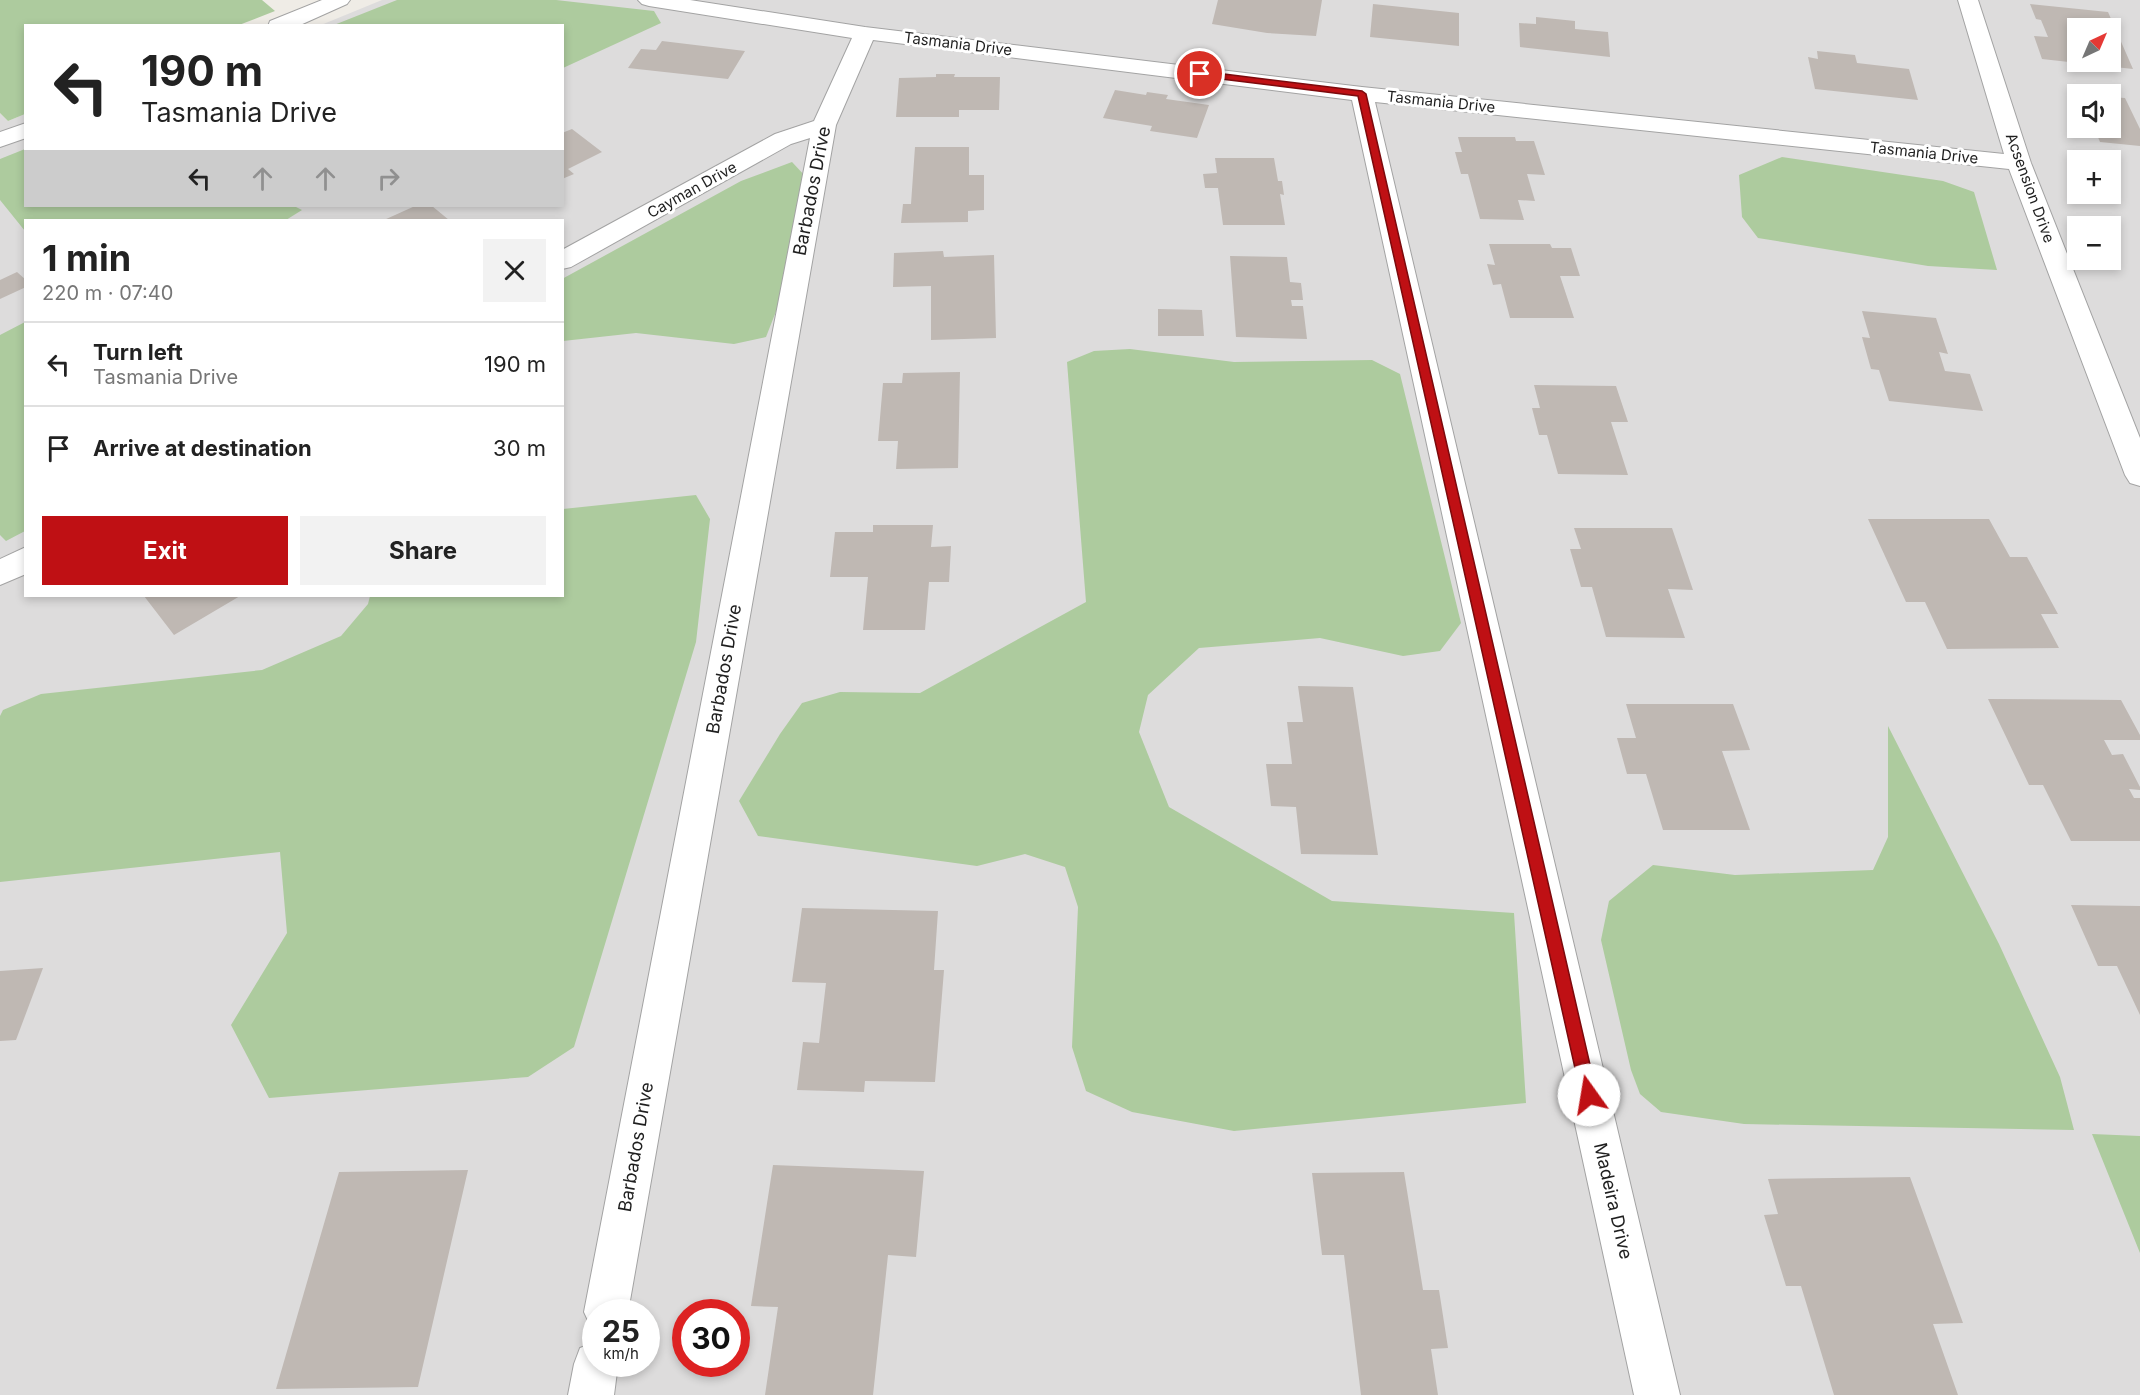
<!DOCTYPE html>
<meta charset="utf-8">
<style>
:root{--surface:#fff;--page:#f2f2f2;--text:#222;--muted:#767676;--line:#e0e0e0;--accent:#bf1014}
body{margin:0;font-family:Inter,sans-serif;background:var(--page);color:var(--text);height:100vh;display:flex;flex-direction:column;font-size:22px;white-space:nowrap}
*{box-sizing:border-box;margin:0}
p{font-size:20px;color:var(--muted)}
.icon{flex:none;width:33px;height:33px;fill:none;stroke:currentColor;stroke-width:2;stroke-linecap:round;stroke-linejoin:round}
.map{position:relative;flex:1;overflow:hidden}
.panel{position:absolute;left:24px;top:219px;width:540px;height:378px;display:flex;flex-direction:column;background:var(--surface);border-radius:0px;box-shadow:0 3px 9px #0003}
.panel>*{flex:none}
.banner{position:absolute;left:24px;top:24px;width:540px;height:183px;border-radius:0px;box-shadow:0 3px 9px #0003;background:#fff;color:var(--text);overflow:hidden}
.needle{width:39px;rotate:44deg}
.tools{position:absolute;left:2067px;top:18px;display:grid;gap:12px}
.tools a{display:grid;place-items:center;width:54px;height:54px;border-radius:0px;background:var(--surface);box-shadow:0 3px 9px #0003;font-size:30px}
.speed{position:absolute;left:582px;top:1299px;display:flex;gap:12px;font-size:30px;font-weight:700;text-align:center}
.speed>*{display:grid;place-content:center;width:78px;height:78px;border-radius:50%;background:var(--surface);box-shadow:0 3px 9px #0003;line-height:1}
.speed small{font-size:15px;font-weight:400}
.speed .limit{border:9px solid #d22;background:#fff;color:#111}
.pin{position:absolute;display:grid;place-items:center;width:51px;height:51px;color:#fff;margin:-26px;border:3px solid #fff;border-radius:50%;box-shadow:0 2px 6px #0007}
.me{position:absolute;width:66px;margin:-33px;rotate:347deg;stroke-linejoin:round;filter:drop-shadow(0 0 4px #0008)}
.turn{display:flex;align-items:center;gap:21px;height:126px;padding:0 18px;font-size:27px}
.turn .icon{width:78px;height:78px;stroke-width:2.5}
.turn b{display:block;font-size:42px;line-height:51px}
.lanes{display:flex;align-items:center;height:57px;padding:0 18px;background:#0003;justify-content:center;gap:30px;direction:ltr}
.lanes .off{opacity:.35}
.round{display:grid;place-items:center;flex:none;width:63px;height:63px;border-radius:0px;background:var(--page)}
.head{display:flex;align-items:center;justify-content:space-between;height:102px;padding:0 18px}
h1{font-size:36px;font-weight:700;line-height:45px}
.cta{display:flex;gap:12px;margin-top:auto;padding:12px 18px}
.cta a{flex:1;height:69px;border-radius:0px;background:var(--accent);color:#fff;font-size:24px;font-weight:700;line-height:69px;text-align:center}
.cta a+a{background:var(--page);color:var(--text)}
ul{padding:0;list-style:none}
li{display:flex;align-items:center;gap:18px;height:84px;padding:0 18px;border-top:2px solid var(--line)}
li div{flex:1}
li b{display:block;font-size:22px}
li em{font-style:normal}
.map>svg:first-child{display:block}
</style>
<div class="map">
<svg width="2140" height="1395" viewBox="0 0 2140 1395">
<rect width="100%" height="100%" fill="#efece6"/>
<path fill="#dddcdc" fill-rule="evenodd" d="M382,0H2140V1395H0V113L8,121L25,114L26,206H562V26L321,25ZM2078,28H2110V62H2078ZM2078,94H2110V128H2078ZM2078,160H2110V194H2078ZM26,220H562V596H26ZM2078,226H2110V260H2078ZM596,1312H646V1364H596ZM686,1312H736V1364H686Z"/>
<path fill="#adcb9e" d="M0,0H262L275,11L239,25L26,26L25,114L8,121L0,113Z
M397,0H556L654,11L661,23L563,68L562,26L334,25Z
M25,149L26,206H294L302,210L286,220H26L25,231L0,200V159Z
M1782,157L1943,181L1974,192L1997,270L1928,266L1758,238L1742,217L1739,175Z
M792,162L822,194L766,337L734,344L636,333L563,341L562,279L741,181Z
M25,322V531L6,541L0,535V335Z
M1130,349L1234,362L1372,360L1400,374L1461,623L1440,651L1403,656L1320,638L1199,648L1148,695L1139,732L1169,807L1332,901L1514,913L1526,1103L1234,1131L1132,1112L1086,1091L1072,1047L1078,907L1065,867L1025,854L977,866L758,836L739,801L780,734L802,703L840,692L920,693L1086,602L1067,362L1094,351Z
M696,495L710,519L696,642L574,1047L528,1077L269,1098L231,1025L287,933L280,852L0,882V716L3,710L41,694L262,670L341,636L368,604L370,596H562L563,509Z
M1888,726L1999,944L2060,1077L2074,1130L1744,1124L1661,1112L1640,1094L1631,1070L1601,940L1609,901L1653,865L1735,875L1873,870L1888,837Z
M2092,1134L2140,1136V1253Z"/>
<path fill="#bfb8b3" d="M1218,0H1322L1316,36L1267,33L1212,24Z
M1373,4L1459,13V46L1370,37Z
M2030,4L2108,12L2133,69L2078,63L2110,62V28H2078V63L2042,59L2034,36L2048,37L2041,20L2036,19Z
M1536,17L1575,21V29L1608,32L1610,57L1520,47L1519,23L1536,24Z
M662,41L745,51L728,79L628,68L641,49L656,50Z
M1817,51L1855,55L1857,63L1909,69L1918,100L1815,89L1808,57L1818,59Z
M936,74H955L954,77H1000L999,110H959V117H896L899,78L936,77Z
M1115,90L1146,95L1147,92L1168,95L1166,99L1209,105L1197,138L1150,131L1152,126L1103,118Z
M2110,97L2125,98L2140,129V146L2100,142L2094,128H2110Z
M572,129L602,152L568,169L574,174L562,179V133Z
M1458,137H1515L1516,141H1534L1545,175L1527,174L1535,201L1518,200L1524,220L1480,219L1468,174H1461L1455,152H1462Z
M915,147H969V175H984V210L968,211V222L901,223L903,204H911Z
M1215,158H1274L1278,181H1282L1284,195L1280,194L1285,225H1223L1218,188H1205L1203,174L1217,173Z
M415,206H432L449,220H384Z
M1489,244H1550L1552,248H1571L1580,276H1560L1574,318H1510L1501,284L1493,285L1487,264L1495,265Z
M943,251L944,257L994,255L996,338L931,340V286L893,287L894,253Z
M1230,256L1287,257L1290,282L1301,283L1303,300H1291L1292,306H1303L1307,339L1236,337Z
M17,272L26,280V287L0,299V280Z
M1158,309L1202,310L1204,336H1158Z
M1862,311L1936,318L1948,354L1939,352L1945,371L1970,374L1983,411L1889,401L1879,370L1871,369L1862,337L1870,338Z
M960,372L958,468L896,469L898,441H878L883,383H902L903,373Z
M1534,385L1616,386L1628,422H1611L1628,475L1558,474L1547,435H1539L1532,408H1540Z
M1868,519H1989L2010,557H2027L2058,614H2041L2059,648L1947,649L1925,602H1906Z
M873,525H933L931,547L951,546L949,582H929L925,630H863L868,577H830L835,532H873Z
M1574,528H1672L1693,590L1668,589L1685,638L1606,637L1592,587H1581L1570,549H1581Z
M144,596H240L174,635Z
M1298,686L1353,687L1378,855L1301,854L1296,807L1271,806L1266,764H1292L1287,722H1303Z
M1988,699L2121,700L2140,735V740H2104L2112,755L2123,754L2140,787V790L2129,789L2134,798H2140V841H2071L2043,785H2029Z
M1626,704H1733L1750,750L1722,751L1750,830H1663L1646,774H1627L1617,738H1636Z
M2071,905L2140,906V1015L2117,966H2098Z
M802,908L938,911L934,970H944L935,1082L865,1081L864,1092L797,1090L803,1042L819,1043L826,983L792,982Z
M43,968L16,1040L0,1041V971Z
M773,1165L924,1171L916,1257L888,1255L873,1395H765L778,1307L751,1306Z
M468,1170L418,1387L276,1389L339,1172Z
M1404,1172L1423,1290H1439L1448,1348L1431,1349L1438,1395H1361L1344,1255H1322L1312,1173Z
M1910,1177L1963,1323L1933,1324L1958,1395H1834L1801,1286H1786L1764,1215L1778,1214L1768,1179Z"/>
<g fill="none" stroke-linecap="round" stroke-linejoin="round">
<defs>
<path id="minor" d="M322,0H350L347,4L298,26H268L270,21Z
M638,0H690L865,27L1362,87L2004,154L1958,0H1978L2031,163L2140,438V486L2130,483L2125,475L2009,169L1375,102L1680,1395H1634L1352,100L873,40L836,125L628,1312H596V1329L591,1327L584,1312L810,138L791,144L571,267L562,269V250L775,134L814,121L852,38L649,6L642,4Z
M26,123V138L0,147V132Z
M26,547V574L0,585V559Z
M596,1342V1364H618L614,1395H568L574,1364L580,1348Z"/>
</defs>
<use href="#minor" stroke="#a3a3a3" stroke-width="2"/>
<use href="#minor" fill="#fff" fill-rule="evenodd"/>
</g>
<path fill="#bf1014" stroke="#7c0a0d" stroke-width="1.5" d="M1200,71L1362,91L1366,94L1597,1095L1595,1101L1589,1104L1583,1101L1581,1095L1358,96L1197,76L1195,74Z"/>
<g text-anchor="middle" stroke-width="6" stroke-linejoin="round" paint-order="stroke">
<g font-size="15" fill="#1f1f1f" stroke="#fff">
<text transform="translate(958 44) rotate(7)" y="5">Tasmania Drive</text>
<text transform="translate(1441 102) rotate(6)" y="5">Tasmania Drive</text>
<text transform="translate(1924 153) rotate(6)" y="5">Tasmania Drive</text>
<text transform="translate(2030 188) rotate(70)" y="5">Acsension Drive</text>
<text transform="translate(692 190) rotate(-29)" y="5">Cayman Drive</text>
</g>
<g font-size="18" fill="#1f1f1f" stroke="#fff">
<text transform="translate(812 191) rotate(-79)" y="6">Barbados Drive</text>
<text transform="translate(724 669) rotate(-80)" y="6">Barbados Drive</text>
<text transform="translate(636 1147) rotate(-80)" y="6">Barbados Drive</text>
<text transform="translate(1613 1201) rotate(77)" y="6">Madeira Drive</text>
</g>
</g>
</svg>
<div class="tools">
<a><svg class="needle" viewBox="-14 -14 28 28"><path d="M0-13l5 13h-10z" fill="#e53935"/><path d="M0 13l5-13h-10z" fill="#767676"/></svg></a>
<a><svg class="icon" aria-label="sound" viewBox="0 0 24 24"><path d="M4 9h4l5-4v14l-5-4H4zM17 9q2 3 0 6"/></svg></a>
<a>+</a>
<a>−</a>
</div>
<div class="speed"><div>25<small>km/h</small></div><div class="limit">30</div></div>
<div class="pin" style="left:1200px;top:74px;background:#d93025"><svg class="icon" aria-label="arrive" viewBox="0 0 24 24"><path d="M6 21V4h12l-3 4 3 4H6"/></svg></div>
<svg class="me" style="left:1589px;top:1095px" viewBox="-20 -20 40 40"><circle r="19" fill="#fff"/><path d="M0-13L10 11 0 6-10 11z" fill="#bf1014"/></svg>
<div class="banner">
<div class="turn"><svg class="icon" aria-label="left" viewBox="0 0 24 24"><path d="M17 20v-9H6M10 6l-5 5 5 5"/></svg><div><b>190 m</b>Tasmania Drive</div></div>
<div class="lanes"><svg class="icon" aria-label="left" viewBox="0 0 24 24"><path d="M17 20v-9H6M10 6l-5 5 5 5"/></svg><svg class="icon off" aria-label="ahead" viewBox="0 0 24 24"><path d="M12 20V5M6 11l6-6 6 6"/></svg><svg class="icon off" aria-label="ahead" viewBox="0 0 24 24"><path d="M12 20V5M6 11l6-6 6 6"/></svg><svg class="icon off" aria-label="right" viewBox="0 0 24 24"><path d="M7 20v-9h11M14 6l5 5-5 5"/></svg></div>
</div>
<section class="panel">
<div class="head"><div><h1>1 min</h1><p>220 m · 07:40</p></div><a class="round"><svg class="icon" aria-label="close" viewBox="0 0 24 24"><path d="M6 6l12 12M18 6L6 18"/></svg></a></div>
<ul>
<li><svg class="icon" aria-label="left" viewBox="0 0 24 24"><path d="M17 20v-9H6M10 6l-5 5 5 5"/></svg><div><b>Turn left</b><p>Tasmania Drive</p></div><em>190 m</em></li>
<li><svg class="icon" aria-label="arrive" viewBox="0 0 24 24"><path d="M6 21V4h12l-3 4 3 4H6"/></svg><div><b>Arrive at destination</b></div><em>30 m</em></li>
</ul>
<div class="cta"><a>Exit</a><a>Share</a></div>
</section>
</div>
